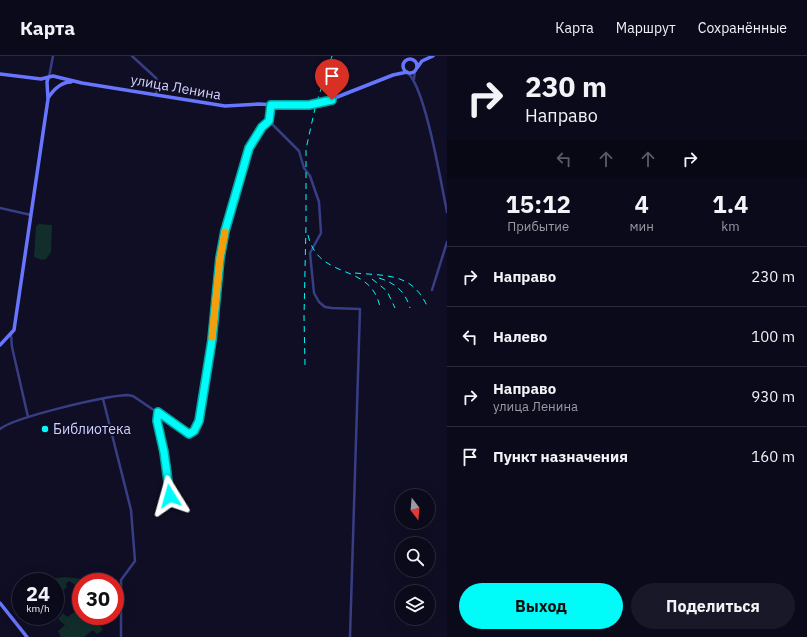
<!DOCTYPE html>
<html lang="ru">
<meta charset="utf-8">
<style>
:root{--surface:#0b0a1b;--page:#191828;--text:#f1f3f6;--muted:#9a9aa3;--line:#2b2b3a;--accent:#00fcf8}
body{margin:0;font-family:"IBM Plex Sans",sans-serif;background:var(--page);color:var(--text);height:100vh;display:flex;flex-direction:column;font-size:15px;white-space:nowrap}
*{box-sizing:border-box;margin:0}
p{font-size:13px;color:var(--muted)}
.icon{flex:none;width:22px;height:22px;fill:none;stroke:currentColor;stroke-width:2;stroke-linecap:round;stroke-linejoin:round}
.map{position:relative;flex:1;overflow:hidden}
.panel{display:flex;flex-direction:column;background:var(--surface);width:360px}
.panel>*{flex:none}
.hud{background:#0b0a1b;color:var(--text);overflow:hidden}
.needle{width:26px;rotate:164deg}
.tools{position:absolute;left:395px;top:433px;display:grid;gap:8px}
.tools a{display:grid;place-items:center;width:40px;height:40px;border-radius:50%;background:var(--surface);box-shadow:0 4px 16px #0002,0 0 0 1px var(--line);font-size:20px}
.speed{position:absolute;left:12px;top:517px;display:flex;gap:8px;font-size:20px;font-weight:700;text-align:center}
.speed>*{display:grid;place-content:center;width:52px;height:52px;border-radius:50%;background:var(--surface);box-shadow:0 4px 16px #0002,0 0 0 1px var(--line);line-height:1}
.speed small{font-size:10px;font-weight:400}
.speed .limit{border:6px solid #d22;background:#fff;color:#111}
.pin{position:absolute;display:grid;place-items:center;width:34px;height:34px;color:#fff;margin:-41px -17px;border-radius:50% 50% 50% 0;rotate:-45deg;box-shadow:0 0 4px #0007}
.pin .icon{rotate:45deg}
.me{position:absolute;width:44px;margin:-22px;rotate:352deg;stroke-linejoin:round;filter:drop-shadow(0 0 3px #0008)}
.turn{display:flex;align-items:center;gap:14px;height:84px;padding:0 12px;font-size:18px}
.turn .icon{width:52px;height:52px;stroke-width:2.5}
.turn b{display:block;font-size:28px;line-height:34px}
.lanes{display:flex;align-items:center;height:38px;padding:0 12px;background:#0003;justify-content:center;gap:20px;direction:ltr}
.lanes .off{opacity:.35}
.eta{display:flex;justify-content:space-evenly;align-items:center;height:68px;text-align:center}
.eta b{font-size:24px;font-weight:800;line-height:28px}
.action{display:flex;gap:8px;margin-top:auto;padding:8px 12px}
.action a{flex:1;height:46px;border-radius:24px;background:var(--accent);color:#111;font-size:16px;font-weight:800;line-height:46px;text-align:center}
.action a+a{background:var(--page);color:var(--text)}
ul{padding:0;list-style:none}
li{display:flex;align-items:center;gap:12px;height:60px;padding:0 12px;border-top:1px solid var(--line)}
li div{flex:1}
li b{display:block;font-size:15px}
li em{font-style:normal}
header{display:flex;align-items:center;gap:24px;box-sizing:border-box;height:56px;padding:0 20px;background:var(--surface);border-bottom:1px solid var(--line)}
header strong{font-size:19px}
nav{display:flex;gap:22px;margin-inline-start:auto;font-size:14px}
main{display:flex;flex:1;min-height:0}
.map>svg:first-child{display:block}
</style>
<header>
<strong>Карта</strong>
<nav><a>Карта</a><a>Маршрут</a><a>Сохранённые</a></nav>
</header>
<main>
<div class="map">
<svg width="447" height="581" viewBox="0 0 447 581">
<rect width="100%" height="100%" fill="#0f0e24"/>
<path fill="#112e2a" d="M39,168L52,169L51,196L46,203L42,204L34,201L36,170Z
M65,521L82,523L86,526H81V536L74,528L69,525L66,528L67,531L55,541V526H40L42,524Z
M81,552V560H98L97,565L103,574L97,578L93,574L84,581H61L58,575L65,569L58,563L63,557L67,561Z"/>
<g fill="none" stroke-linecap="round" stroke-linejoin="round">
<path stroke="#383e84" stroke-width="2.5" d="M132,0L156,22L158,26L156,39
M408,17C426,34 441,128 447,156
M49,21L53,0
M414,23L415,15
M269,65L271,49
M0,152L31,159
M432,234L447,186
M11,279L12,291L28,361
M103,343L131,454L135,505L121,524V581
M158,356L157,365L166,405L170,440L166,445
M0,373C15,361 105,340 127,339L133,340L189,378C198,375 200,363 202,355L212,284L220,202L225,175L249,92L262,71L269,65L299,95L304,112L310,120L319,146L321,177L310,197L314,237L319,246L325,251L332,252L360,253L350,581"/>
<path stroke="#6875ff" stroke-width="3.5" d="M403 10a7 7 0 1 1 14 0a7 7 0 1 1-14 0Z
M417,12L422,5L433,0
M0,18L41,23L53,20L82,27L225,50L259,48L295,50L322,47L393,19L407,16
M48,42C54,33 61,26 71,26
M0,289L14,274L48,43L47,26L48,22
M0,547L27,581"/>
<path stroke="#00fcf8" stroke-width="1" stroke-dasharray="6 5" stroke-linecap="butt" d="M308,179C319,226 370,205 380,251
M355,217C388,220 413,217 428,252
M379,222C395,227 405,235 410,252
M372,223L387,235L395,252
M305,309L304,261L306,168V93L316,48L332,0"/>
</g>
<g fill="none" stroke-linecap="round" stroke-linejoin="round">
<defs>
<path id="route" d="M170,440L164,396L157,365L158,356L189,378L194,375L199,365L212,284L220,202L225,175L249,92L262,71L269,65L271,49H309L332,44"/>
</defs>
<use href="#route" stroke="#00a4a1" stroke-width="10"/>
<use href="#route" stroke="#00fcf8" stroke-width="7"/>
<path stroke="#f59e0b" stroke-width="7" d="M212,281L220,202L225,176"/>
</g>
<circle fill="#00fcf8" stroke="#0f0e24" stroke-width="1.5" cx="45" cy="373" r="4"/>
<g text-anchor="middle" stroke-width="4" stroke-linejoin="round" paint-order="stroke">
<g font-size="14" fill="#d1d1ff" stroke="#0f0e24">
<text transform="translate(176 31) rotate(10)" y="5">улица Ленина</text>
</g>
<g font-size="14" fill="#d1d1ff" stroke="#0f0e24" text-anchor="start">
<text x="53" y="378">Библиотека</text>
</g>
</g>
</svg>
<div class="tools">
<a><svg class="needle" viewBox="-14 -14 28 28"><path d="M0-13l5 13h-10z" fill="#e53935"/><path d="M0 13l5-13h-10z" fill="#9a9aa3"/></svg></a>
<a><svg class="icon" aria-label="search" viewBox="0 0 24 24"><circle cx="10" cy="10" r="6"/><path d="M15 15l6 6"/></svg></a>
<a><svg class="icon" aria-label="layers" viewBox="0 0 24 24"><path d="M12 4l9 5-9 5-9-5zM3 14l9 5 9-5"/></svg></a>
</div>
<div class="speed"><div>24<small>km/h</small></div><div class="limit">30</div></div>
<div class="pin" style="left:332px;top:44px;background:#d93025"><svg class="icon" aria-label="arrive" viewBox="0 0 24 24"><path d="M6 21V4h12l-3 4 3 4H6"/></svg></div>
<svg class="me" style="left:170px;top:440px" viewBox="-20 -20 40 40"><path d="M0-17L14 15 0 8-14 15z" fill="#00fcf8" stroke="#fff" stroke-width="4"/></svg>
</div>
<section class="panel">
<div class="hud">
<div class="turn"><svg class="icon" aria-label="right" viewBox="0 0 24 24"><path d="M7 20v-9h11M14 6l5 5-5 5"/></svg><div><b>230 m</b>Направо</div></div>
<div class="lanes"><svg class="icon off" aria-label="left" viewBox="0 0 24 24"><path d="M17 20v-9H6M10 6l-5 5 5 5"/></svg><svg class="icon off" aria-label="ahead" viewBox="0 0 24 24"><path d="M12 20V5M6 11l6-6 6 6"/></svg><svg class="icon off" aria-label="ahead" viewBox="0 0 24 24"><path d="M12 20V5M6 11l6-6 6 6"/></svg><svg class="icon" aria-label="right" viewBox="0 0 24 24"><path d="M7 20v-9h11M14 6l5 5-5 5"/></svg></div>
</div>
<div class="eta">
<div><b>15:12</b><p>Прибытие</p></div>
<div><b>4</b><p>мин</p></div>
<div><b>1.4</b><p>km</p></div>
</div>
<ul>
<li><svg class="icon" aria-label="right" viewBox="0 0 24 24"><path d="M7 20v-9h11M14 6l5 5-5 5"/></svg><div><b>Направо</b></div><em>230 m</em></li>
<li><svg class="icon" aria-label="left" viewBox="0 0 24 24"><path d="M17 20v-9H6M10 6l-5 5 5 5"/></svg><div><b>Налево</b></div><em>100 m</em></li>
<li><svg class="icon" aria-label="right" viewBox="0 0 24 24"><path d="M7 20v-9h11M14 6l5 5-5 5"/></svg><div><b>Направо</b><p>улица Ленина</p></div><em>930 m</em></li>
<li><svg class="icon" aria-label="arrive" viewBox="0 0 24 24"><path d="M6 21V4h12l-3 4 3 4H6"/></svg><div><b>Пункт назначения</b></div><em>160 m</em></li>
</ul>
<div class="action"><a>Выход</a><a>Поделиться</a></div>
</section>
</main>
